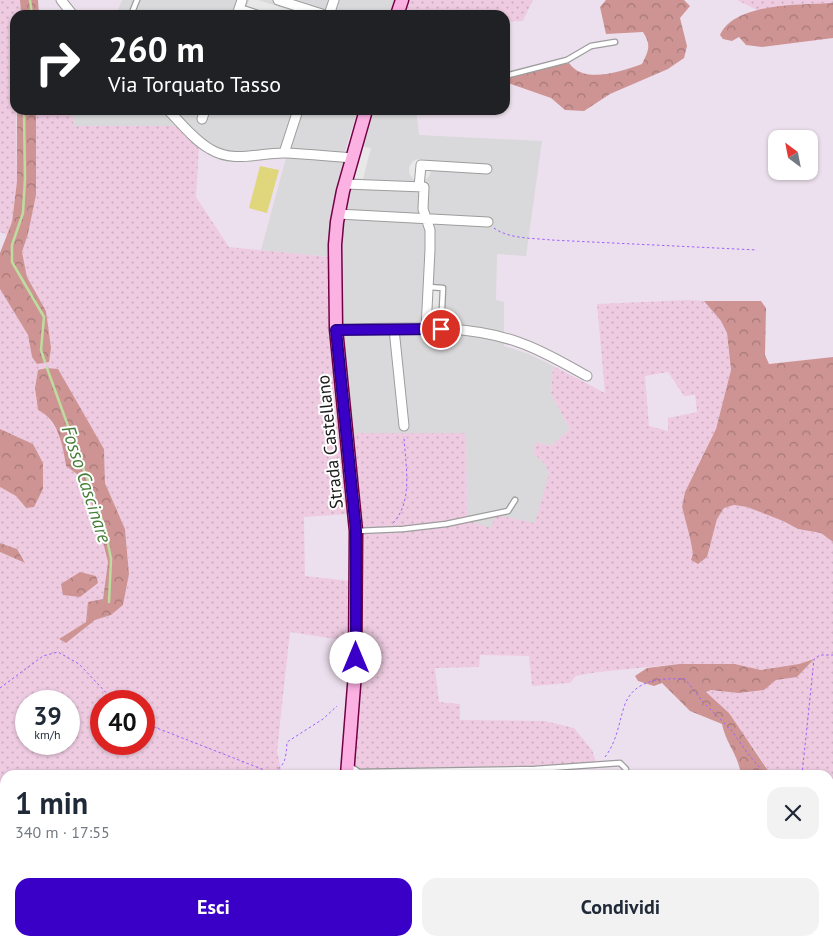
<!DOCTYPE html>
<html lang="it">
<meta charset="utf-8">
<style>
:root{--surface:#fff;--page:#f2f2f3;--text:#1f2937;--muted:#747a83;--accent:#3a00c7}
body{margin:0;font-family:"PT Sans",sans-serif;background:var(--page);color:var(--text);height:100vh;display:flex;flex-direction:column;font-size:19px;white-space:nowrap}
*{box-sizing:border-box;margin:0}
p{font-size:16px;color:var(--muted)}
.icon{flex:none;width:28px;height:28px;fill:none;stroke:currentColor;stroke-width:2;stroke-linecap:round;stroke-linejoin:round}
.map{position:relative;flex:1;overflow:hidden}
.details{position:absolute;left:0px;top:770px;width:834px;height:176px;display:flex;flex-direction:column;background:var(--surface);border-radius:15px 15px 0 0;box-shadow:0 1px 4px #0004}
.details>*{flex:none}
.banner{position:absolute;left:10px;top:10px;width:500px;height:105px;border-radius:15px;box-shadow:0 1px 4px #0004;background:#202124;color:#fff;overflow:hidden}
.needle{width:32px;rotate:328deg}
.tools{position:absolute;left:768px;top:130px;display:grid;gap:10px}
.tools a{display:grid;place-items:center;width:50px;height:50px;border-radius:10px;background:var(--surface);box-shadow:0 1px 4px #0004;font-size:25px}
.speed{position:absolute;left:15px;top:690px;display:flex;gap:10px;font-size:25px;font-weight:700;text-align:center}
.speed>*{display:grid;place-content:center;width:65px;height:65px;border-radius:50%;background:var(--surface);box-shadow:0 1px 4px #0004;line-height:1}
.speed small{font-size:12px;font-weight:400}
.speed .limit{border:8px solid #d22;background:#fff;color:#111}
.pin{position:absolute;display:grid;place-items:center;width:42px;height:42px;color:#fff;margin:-21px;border:2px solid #fff;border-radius:50%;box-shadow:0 1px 5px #0007}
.me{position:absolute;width:55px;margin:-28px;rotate:0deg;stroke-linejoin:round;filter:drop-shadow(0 0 4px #0008)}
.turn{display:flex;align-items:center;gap:18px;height:105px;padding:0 15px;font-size:22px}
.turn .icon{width:65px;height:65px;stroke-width:2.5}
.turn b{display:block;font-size:35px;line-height:42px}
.round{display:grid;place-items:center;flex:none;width:52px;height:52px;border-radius:15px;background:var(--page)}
.headline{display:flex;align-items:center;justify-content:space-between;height:85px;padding:0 15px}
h1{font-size:30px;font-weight:600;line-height:38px}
.cta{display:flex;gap:10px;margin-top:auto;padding:10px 15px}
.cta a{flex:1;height:58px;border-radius:15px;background:var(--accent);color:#fff;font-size:20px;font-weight:600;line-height:58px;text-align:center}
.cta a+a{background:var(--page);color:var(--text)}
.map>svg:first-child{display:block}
</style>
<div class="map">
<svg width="833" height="946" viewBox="0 0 833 946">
<defs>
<pattern id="farmland-dots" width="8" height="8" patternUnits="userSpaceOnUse" patternTransform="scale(1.25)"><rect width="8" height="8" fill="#eecbe1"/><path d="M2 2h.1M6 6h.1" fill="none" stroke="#ccaec0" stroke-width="1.8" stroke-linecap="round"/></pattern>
<pattern id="forest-crowns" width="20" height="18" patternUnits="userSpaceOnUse" patternTransform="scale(1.25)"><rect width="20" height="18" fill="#ce9494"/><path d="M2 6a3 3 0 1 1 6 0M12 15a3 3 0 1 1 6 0" fill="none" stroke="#a67878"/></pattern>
</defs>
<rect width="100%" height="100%" fill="#ede0ee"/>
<path fill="#d9d8da" d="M122,0H394L389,15H116Z
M71,110H358L347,144L331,216L329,257L261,250L289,147L246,152L232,151L219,148L207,141L191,126H74Z
M372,110H416L419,135L542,141L526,256L497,254L496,300L504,302V346L529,354L553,366L551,394L570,429L551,446L535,442L534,454L546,465L549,475L535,524L496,515L491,529L467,520L466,433H352L342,324L340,267L342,228L350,190Z"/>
<path fill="url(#farmland-dots)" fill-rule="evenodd" d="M0,0H20L21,15H15L17,181L12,222L7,235L0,232Z
M410,0H533L523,21L505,22V15H405Z
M737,0H833V3L795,5L757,10Z
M36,110H71L74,126H178L199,147L196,197L229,247L329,257V328L348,514L304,517L305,576L350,581L349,641L290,632L277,751L282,775H5V803L0,798V552L24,563L17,549L0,543V487L16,496L25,508L33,444L0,429V289L28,335L32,357L45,362H49L46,311L27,277L22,252L28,234L36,195ZM57,369L104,449L105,483L125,529L129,574L123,605L111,615L95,620L66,642L59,639L86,622L103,599L108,562L96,515L81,477L66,466L61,437L45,413L38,410L35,388L38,371ZM26,701H69V744H26ZM101,701H144V744H101Z
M689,300L704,301L721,321L727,333L731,370L716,429L685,492L682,507L690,538L693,554L706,557L717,519L724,508L734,505L747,507L783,521L798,529L821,533L833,542V800L829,801V775H771L755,750L742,733L706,692L711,690L738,693L763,690L776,680L797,677L813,659L799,664L761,670L735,664H679L598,672L576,676L570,683L532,686L529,656L480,655L479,667L435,668L439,702L460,704V720L545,721L574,728L592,750L597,764L524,770L525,775H352V433H466L467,520L491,528L496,515L535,523L549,474L546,465L534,454L535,442L551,446L570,429L551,394L553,366L605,393L597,304ZM668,372L684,396L695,395L697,412L668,418V431L649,426L645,376Z
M0,809L5,814V941H191L194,946H0Z
M829,835L833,836V946H758L759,941H829Z
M363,941H666L664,946H362Z"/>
<path fill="url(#forest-crowns)" d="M20,0H38L39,15H21Z
M606,0H684L690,6L680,18L687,46L684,58L668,69L610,94L584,111L565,110L551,98L505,82V78L569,63C584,85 622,71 642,64C648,51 652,46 643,32L606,34L600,7Z
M833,3V38L762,47L746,45L739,37L732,41L723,39L720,35C735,2 801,5 833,3Z
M17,110H36V195L28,234L22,252L27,277L46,311L51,348L49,362L37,364L32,357L28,335L0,289V253L12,222L17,181Z
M704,301H761L766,308L765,355L769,364L833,357V542L821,533L798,529L783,521L747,507L734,505L724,508L717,519L707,557L698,564L691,560L693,554L690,538L682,507L685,492L716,429L731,370L727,333L721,321Z
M47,368L58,369L104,449L105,483L125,529L129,574L123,605L111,615L95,620L66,643L59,639L86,622L88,602L103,599L108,562L96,515L81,477L66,466C63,447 59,420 38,410L35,388L38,370Z
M0,429L33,444L43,463V489L34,507L26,508L16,496L0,487Z
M0,543L17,549L25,563L0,552Z
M80,572L96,576L98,583L80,597L63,595L61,584Z
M814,659L797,677L776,680L764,690L738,693L711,690L706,692L729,713L771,775H741C738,754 726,744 722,724L690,711L662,683L654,686L638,681L635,676L647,668L679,664H735L761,670L799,664Z"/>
<path fill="#e0d67b" d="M260,166L279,170L267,213L249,208Z"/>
<path fill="#e8e8e8" d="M249,0H258L305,15H244Z
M359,146L371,148L363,179L351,178Z
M409 170a11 11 0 1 1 22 0a11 11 0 1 1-22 0Z
M430,288L442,289L440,324H428Z"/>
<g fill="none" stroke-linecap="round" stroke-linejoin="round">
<path stroke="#bddd9f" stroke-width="2.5" d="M30,0L32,15
M24,110L25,179L23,213L12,245V262L44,317L41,350L45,362
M47,368L105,528L111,559L109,602"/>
<defs>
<path id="lane" d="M239,7L264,15
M131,15L137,0
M505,76L567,60L591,46L615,42
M429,287L443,288L441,329
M357,531L403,529L446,524L508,511L515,500
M350,766L359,772L535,769L620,763L626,769V775"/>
<path id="street" d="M61,0L73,15
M278,0L325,15
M237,15L242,0
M329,15L334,0
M168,110C181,123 194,140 210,149C234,164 261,152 286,153C308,154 330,156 352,158
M202,119L205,110
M284,153L298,110
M345,184L424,187L423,209L430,230V250L426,329
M419,187L421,165L487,169
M338,214L488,222
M336,329C396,329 461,322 518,342C542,350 565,364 587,376
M394,329L404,426"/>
<path id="secondary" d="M397,15L402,0
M347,775L355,673L356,531L336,329L335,245L337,222L343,191L366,110
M311,946L313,941"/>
</defs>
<use href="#lane" stroke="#9d9d9d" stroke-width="7"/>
<use href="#street" stroke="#9d9d9d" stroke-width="11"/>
<use href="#secondary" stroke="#740146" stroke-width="15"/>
<path stroke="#9f61fe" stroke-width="1" stroke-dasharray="2.5 2.5" stroke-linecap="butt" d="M494,228C509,239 533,238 551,240L757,250
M393,523C414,501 405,463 404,436
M0,688L43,656L58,652L79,664L114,701
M144,723L272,773C286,766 286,757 287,742L323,719L337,706
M605,757C617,741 618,726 624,707C633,679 661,678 685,679L703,702L732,731L748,754L766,775
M802,775L814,659L820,655H833
M829,839L833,840
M761,946L763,941"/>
<use href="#lane" stroke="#fff" stroke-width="4.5"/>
<use href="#street" stroke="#fff" stroke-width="9"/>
<use href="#secondary" stroke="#fbb1e2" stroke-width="12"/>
</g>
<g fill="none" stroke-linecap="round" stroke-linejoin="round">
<defs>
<path id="route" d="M356,658V531L336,330L441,329"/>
</defs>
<use href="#route" stroke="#260081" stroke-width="12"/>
<use href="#route" stroke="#3a00c7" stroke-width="9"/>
</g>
<g text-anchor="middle" stroke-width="4" stroke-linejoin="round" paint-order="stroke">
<g font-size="18" fill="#1c1c1c" stroke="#fff">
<text transform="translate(330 442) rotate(-96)" y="6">Strada Castellano</text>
</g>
<g font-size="19" font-style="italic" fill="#457e36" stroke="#fff">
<text transform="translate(87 484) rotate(72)" y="7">Fosso Cascinare</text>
</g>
</g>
</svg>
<div class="tools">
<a><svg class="needle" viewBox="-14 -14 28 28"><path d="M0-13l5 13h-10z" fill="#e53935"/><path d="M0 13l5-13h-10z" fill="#747a83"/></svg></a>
</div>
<div class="speed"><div>39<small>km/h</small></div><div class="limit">40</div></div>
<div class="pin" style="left:441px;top:329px;background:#d93025"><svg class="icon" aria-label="arrive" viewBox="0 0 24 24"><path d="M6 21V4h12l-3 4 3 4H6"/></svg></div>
<svg class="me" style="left:356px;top:658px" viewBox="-20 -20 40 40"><circle r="19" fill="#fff"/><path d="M0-13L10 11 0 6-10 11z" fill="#3a00c7"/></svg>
<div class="banner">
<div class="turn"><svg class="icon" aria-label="right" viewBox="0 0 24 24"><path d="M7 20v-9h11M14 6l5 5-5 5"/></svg><div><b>260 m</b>Via Torquato Tasso</div></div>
</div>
<section class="details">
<div class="headline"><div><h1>1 min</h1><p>340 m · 17:55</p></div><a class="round"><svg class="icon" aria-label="close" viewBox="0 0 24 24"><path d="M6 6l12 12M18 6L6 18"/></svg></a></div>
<div class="cta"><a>Esci</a><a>Condividi</a></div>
</section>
</div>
